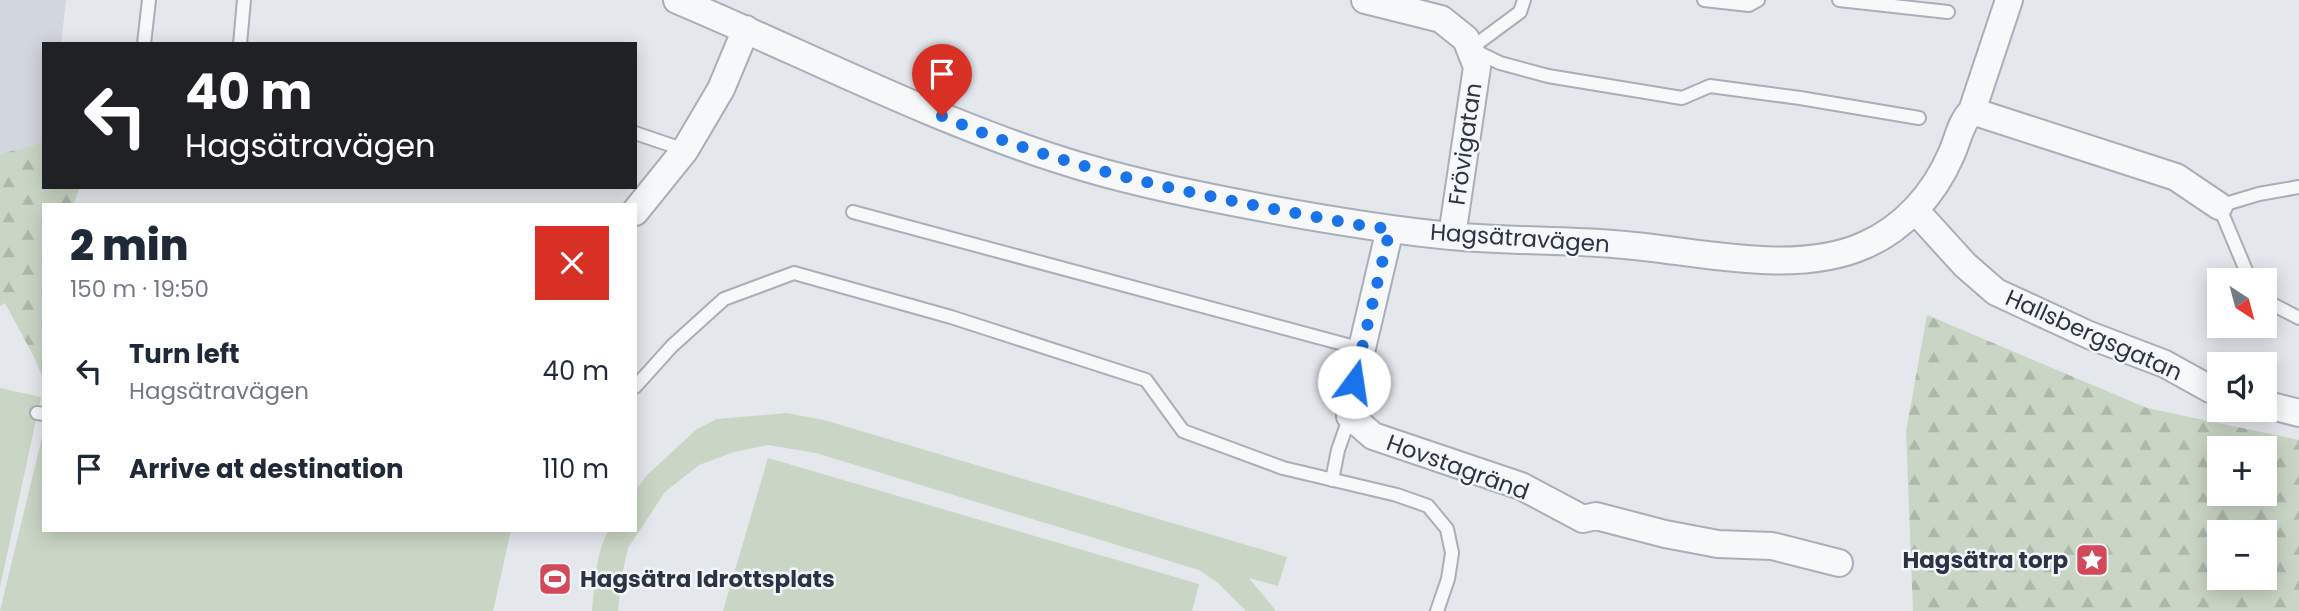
<!DOCTYPE html>
<meta charset="utf-8">
<style>
:root{--surface:#fff;--page:#f6f6f7;--text:#1f2937;--muted:#747a83}
body{margin:0;font-family:Poppins,sans-serif;background:var(--page);color:var(--text);height:100vh;display:flex;flex-direction:column;font-size:26px;white-space:nowrap}
*{box-sizing:border-box;margin:0}
p{font-size:23px;color:var(--muted)}
.icon{flex:none;width:38px;height:38px;fill:none;stroke:currentColor;stroke-width:2;stroke-linecap:round;stroke-linejoin:round}
.map{position:relative;flex:1;overflow:hidden}
.drawer{position:absolute;left:42px;top:203px;width:595px;height:329px;display:flex;flex-direction:column;background:var(--surface);border-radius:0px;box-shadow:0 4px 18px #0003}
.drawer>*{flex:none}
.top-card{position:absolute;left:42px;top:42px;width:595px;height:147px;border-radius:0px;box-shadow:0 4px 18px #0003;background:#202124;color:#fff;overflow:hidden}
.needle{width:46px;rotate:144deg}
.controls{position:absolute;left:2207px;top:268px;display:grid;gap:14px}
.controls a{display:grid;place-items:center;width:70px;height:70px;border-radius:0px;background:var(--surface);box-shadow:0 4px 18px #0003;font-size:35px}
.pin{position:absolute;display:grid;place-items:center;width:60px;height:60px;color:#fff;margin:-72px -30px;border-radius:50% 50% 50% 0;rotate:-45deg;box-shadow:0 0 7px #0007}
.pin .icon{rotate:45deg}
.me{position:absolute;width:77px;margin:-38px;rotate:14deg;stroke-linejoin:round;filter:drop-shadow(0 0 5px #0008)}
.turn{display:flex;align-items:center;gap:24px;height:147px;padding:0 28px;font-size:32px}
.turn .icon{width:91px;height:91px;stroke-width:2.5}
.turn b{display:block;font-size:49px;line-height:60px}
.round{display:grid;place-items:center;flex:none;width:74px;height:74px;border-radius:0px;background:var(--page)}
.headline{display:flex;align-items:center;justify-content:space-between;height:119px;padding:0 28px}
h1{font-size:42px;font-weight:800;line-height:52px}
ul{padding:0;list-style:none}
li{display:flex;align-items:center;gap:21px;height:98px;padding:0 28px}
li div{flex:1}
li b{display:block;font-size:26px}
li em{font-style:normal}
.map>svg:first-child{display:block}
</style>
<div class="map">
<svg width="2299" height="611" viewBox="0 0 2299 611">
<defs>
<pattern id="forest-firs" width="22" height="20" patternUnits="userSpaceOnUse" patternTransform="scale(1.75)"><rect width="22" height="20" fill="#c9d6c5"/><path d="M5 1l3.5 6h-7zM16 11l3.5 6h-7z" fill="#adb8ab"/></pattern>
</defs>
<rect width="100%" height="100%" fill="#e4e7ec"/>
<path fill="#d2d6de" d="M0,0H66L61,44H44V142L0,154Z"/>
<path fill="url(#forest-firs)" fill-rule="evenodd" d="M44,142V187H80L73,205H44V381L34,357L5,303L0,306V154Z
M1927,315L2147,408L2299,440V611H1913L1906,431ZM2219,448H2264V494H2219ZM2219,532H2264V578H2219Z"/>
<path fill="#c9d6c5" d="M0,388L41,397L0,587Z
M787,413L824,420L1287,557L1278,586L1249,578L1276,611H1246L1218,583L1199,570L816,453L768,445L734,452L699,465L665,492L628,548L621,580L618,611H592C595,585 595,553 609,530H635V491L647,475L697,429L717,419Z
M43,433L44,530H511L493,611H0Z
M768,458L1199,584L1192,611H723Z"/>
<g fill="none" stroke-linecap="round" stroke-linejoin="round">
<defs>
<path id="lane" d="M1704,0L1749,5L1758,0
M1839,0L1948,12
M144,44L149,0
M240,44L244,0
M1470,49L1520,12L1524,0
M1473,50L1500,63L1548,76L1682,98L1710,86L1800,98L1919,118
M635,133L685,150
M853,212L1362,349
M2250,280L2219,206L2259,194L2299,187
M2264,300L2299,318
M635,387L672,346L724,299L794,273L951,317L1146,380L1183,431L1283,468L1397,495L1428,506L1447,529L1452,553L1448,579L1437,611
M37,413L44,414
M1332,480L1338,450L1350,416"/>
<path id="street" d="M677,0C810,56 944,126 1083,167C1144,185 1206,197 1269,209C1329,220 1389,230 1451,236C1505,241 1559,240 1613,244C1691,249 1792,278 1865,245C1904,228 1934,194 1951,155C1958,140 1960,123 1972,111L2009,0
M1365,0L1441,19L1466,39L1477,67L1452,236
M1972,111L2176,177L2219,206
M1915,210L1965,265L1996,292L2089,335L2165,364L2210,389L2219,391
M635,212L685,150L721,89L746,29
M1390,229L1354,382L1350,416L1373,436L1521,486L1583,519L1596,516L1665,534L1718,544L1772,546L1839,563
M2264,404L2299,413"/>
</defs>
<use href="#lane" stroke="#a9aeb7" stroke-width="16"/>
<use href="#street" stroke="#a9aeb7" stroke-width="30"/>
<use href="#lane" stroke="#f7f8fa" stroke-width="12"/>
<use href="#street" stroke="#f7f8fa" stroke-width="26"/>
</g>
<g fill="none" stroke-linecap="round" stroke-linejoin="round">
<path stroke="#1a73e8" stroke-width="12" stroke-dasharray="0 21.6" d="M942,116C1077,175 1221,199 1365,226L1390,229L1354,382"/>
</g>
<defs>
<symbol id="sight-square" viewBox="-11 -11 22 22"><rect x="-9" y="-9" width="18" height="18" rx="4" fill="#d1495b" stroke="#f4f6f9"/><path d="M0-6L1.8-2.2L6-1.7L2.9 1.2L3.7 5.4L0 3.3L-3.7 5.4L-2.9 1.2L-6-1.7L-1.8-2.2Z" fill="#fff"/></symbol>
<symbol id="stadium-square" viewBox="-11 -11 22 22"><rect x="-9" y="-9" width="18" height="18" rx="4" fill="#d1495b" stroke="#f4f6f9"/><path d="M0-5a6.5 5 0 1 0 0 10a6.5 5 0 1 0 0-10ZM-3.5-1.8h7v3.6h-7Z" fill="#fff"/></symbol>
</defs>
<g fill-rule="evenodd">
<use href="#sight-square" x="2073" y="541" width="38" height="38"/>
<use href="#stadium-square" x="536" y="560" width="38" height="38"/>
</g>
<g text-anchor="middle" stroke-width="5" stroke-linejoin="round" paint-order="stroke">
<g font-size="23" fill="#2b3445" stroke="#f4f6f9">
<text transform="translate(1465 144) rotate(-82)" y="8">Frövigatan</text>
<text transform="translate(1520 238) rotate(4)" y="8">Hagsätravägen</text>
<text transform="translate(2094 335) rotate(24)" y="8">Hallsbergsgatan</text>
<text transform="translate(1458 467) rotate(20)" y="8">Hovstagränd</text>
</g>
<g font-size="23" font-weight="bold" fill="#2b3445" stroke="#f4f6f9" text-anchor="end">
<text x="2068" y="568">Hagsätra torp</text>
<text x="580" y="587" text-anchor="start">Hagsätra Idrottsplats</text>
</g>
</g>
</svg>
<div class="controls">
<a><svg class="needle" viewBox="-14 -14 28 28"><path d="M0-13l5 13h-10z" fill="#e53935"/><path d="M0 13l5-13h-10z" fill="#747a83"/></svg></a>
<a><svg class="icon" aria-label="sound" viewBox="0 0 24 24"><path d="M4 9h4l5-4v14l-5-4H4zM17 9q2 3 0 6"/></svg></a>
<a>+</a>
<a>−</a>
</div>
<div class="pin" style="left:942px;top:116px;background:#d93025"><svg class="icon" aria-label="arrive" viewBox="0 0 24 24"><path d="M6 21V4h12l-3 4 3 4H6"/></svg></div>
<svg class="me" style="left:1354px;top:382px" viewBox="-20 -20 40 40"><circle r="19" fill="#fff"/><path d="M0-13L10 11 0 6-10 11z" fill="#1a73e8"/></svg>
<div class="top-card">
<div class="turn"><svg class="icon" aria-label="left" viewBox="0 0 24 24"><path d="M17 20v-9H6M10 6l-5 5 5 5"/></svg><div><b>40 m</b>Hagsätravägen</div></div>
</div>
<section class="drawer">
<div class="headline"><div><h1>2 min</h1><p>150 m · 19:50</p></div><a class="round" style="background:#d93025;color:#fff"><svg class="icon" aria-label="close" viewBox="0 0 24 24"><path d="M6 6l12 12M18 6L6 18"/></svg></a></div>
<ul>
<li><svg class="icon" aria-label="left" viewBox="0 0 24 24"><path d="M17 20v-9H6M10 6l-5 5 5 5"/></svg><div><b>Turn left</b><p>Hagsätravägen</p></div><em>40 m</em></li>
<li><svg class="icon" aria-label="arrive" viewBox="0 0 24 24"><path d="M6 21V4h12l-3 4 3 4H6"/></svg><div><b>Arrive at destination</b></div><em>110 m</em></li>
</ul>
</section>
</div>
